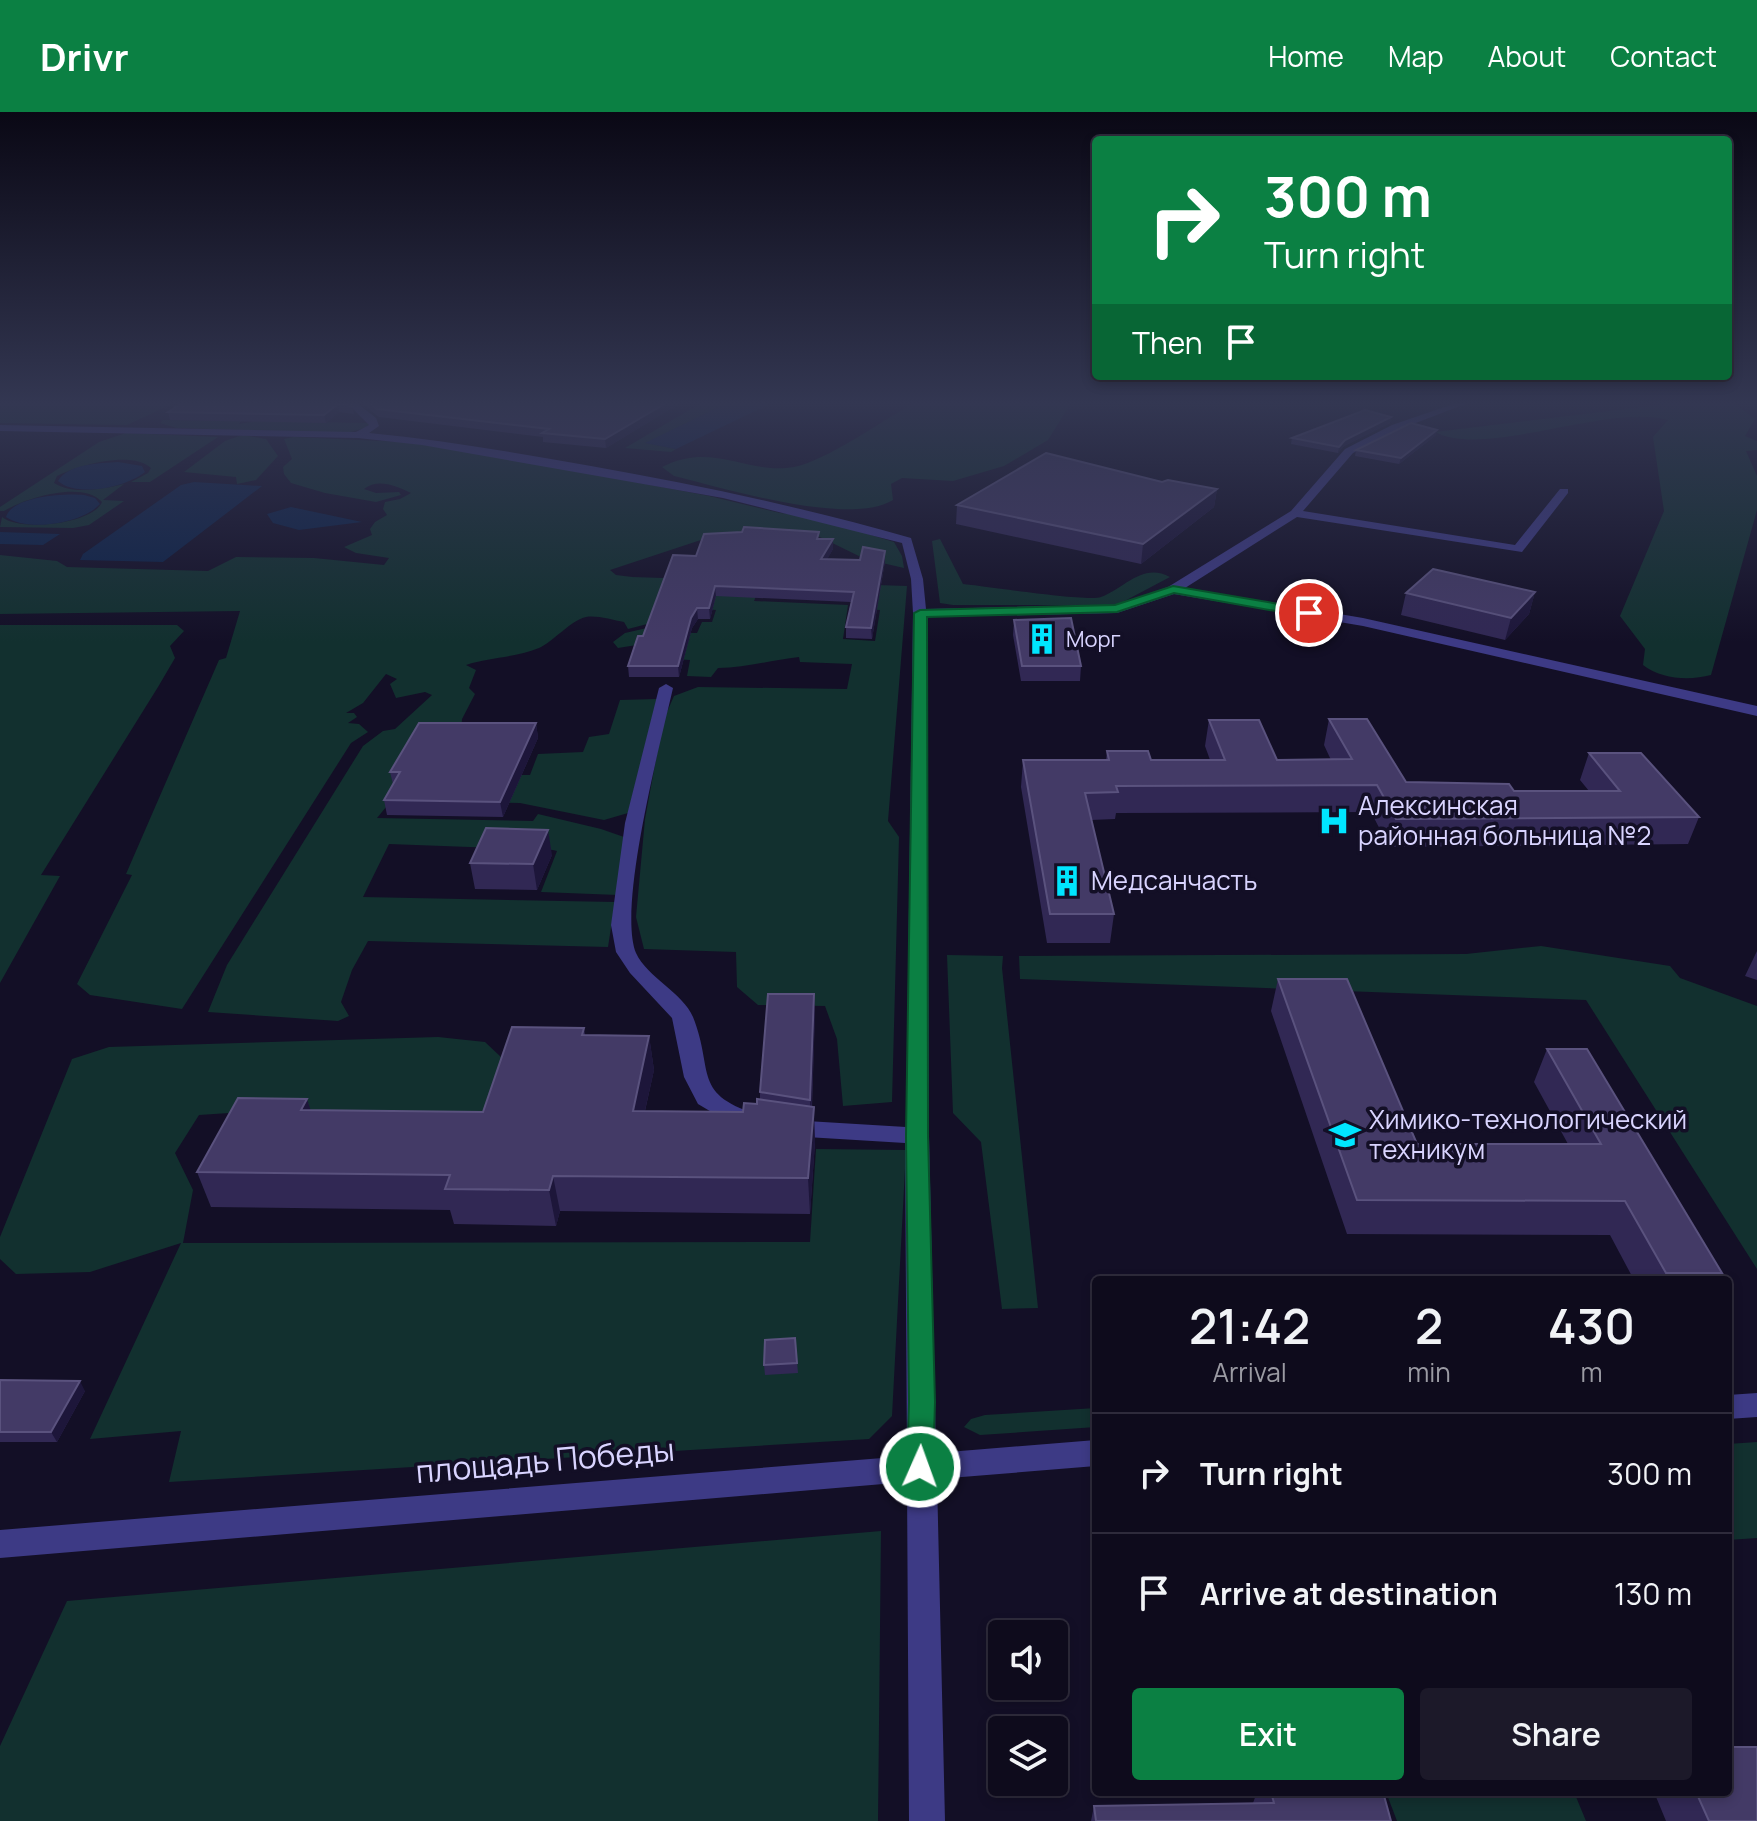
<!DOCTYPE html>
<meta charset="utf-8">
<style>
:root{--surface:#0e0b1c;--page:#1c1929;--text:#f1f3f6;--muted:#9b9ba3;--line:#2e2b3b;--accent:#0b8043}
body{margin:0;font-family:Manrope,sans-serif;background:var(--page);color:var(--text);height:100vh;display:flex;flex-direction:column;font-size:30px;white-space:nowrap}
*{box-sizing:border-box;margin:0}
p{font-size:26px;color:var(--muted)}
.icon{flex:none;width:44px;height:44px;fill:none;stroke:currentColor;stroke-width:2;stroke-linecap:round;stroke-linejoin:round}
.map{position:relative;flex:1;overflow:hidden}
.sheet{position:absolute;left:1092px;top:1164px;width:640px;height:520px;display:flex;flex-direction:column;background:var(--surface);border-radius:8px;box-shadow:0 4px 12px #0003,0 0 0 2px var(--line)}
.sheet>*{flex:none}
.guide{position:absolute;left:1092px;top:24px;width:640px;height:244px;border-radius:8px;box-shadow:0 4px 12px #0003,0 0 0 2px var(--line);background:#0b8043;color:#fff;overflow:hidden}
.tools{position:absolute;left:988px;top:1508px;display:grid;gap:16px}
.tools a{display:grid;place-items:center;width:80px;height:80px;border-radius:8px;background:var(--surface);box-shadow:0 4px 12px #0003,0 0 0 2px var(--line);font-size:40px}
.pin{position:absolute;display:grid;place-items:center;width:68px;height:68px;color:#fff;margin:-34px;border:4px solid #fff;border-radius:50%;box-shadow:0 2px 8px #0007}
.me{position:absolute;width:88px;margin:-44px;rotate:2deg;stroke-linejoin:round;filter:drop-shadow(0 0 6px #0008)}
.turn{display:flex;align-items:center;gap:28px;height:168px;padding:0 40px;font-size:36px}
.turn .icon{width:104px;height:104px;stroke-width:2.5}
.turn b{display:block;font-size:56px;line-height:68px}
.then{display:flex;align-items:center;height:76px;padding:0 40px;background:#0003;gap:16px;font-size:30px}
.eta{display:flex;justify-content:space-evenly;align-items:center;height:136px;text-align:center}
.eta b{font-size:48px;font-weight:600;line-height:56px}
.cta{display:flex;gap:16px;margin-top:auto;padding:16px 40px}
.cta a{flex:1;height:92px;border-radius:8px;background:var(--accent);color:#fff;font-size:32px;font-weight:600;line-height:92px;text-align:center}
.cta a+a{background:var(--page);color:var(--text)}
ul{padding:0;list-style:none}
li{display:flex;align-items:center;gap:24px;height:120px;padding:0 40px;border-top:2px solid var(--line)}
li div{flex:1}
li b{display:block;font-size:30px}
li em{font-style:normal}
header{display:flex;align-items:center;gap:48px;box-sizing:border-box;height:112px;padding:0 40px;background:var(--accent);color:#fff}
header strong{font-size:38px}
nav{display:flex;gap:44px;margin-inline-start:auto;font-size:28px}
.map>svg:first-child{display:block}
</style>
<header>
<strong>Drivr</strong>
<nav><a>Home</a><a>Map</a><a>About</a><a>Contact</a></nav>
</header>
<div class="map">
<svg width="1757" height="1709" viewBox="0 0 1757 1709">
<rect width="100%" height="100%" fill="#130f26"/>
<path fill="#12302f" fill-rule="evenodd" d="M0,291H174L127,313L0,311Z
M701,291H727L646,331L676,337L671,340L625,336Z
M914,291H1071L1048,328L1004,354L953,369L902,366L891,372L893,388C849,415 724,376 674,364L662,355C713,329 746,363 794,355C826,349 883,308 914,291Z
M1676,291H1734L1755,307L1745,324L1757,329V338L1746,339L1757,364V398L1711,563C1689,569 1661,567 1643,553L1645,537L1620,504L1664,399L1653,325L1668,308C1608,291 1485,347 1435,320Z
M163,308L241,309L239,312L256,309L369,311L368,315L347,321L177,316L160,311Z
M126,321L218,325L150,370H131L148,361L151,356C132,338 78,353 57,364L54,371C73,383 102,377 124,372L103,388L124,389L89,413L73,416L0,415L2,405C20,420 93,412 102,390C83,368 25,386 4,399H0V395L99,330Z
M242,323L266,327L278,344L256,368L237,372L236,365L184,360L225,329Z
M293,325L403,330L477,340L709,384L780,401L809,404L894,430L902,444L904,456L865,447L820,425L744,420L722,421L610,458L616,463L632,465L907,474L888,709L899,725L892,990L843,994L837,927L825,894L758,893L737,875L736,840L644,837L636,805L645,707L663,609L674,584L698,575L847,577L852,552L800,550L799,545C771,548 745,556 718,556L711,565L687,564L690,548L672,547L643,532L618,536L613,530L625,521L647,516L648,520L697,521L702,510H712L716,498L705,497L628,517L624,510C613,508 596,503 586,505C571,508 553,530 539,536C515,546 490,545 466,553L476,558L469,576L475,582L462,607L458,663H530L538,642L583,640L589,625L609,622L620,588L657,587L628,701L604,708L520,691L391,689L377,706L533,709L538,702L601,717L624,725L618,783L541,780L557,739L553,738L389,732L363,785L615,790L608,835L368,829L352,858L341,890L349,904L338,909L208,900L227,853L363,634L383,619L395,617L432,583L425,580L396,586L390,572L397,567L386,562L363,591L346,601H354L357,605L348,611L359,612L368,620L351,631L182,897L90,883L77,872L132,763L126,762L219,548L226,546L240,499L0,502V443L57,449L67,455L208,459L236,445L314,446L384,453L389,446L356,441L344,435L372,423L370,417L375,410L387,403L383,397L385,390L400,387L411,381C396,374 378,366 364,377L376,381L399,380L401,383L376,390L325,381L291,371L284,362L283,355L292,347L284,327ZM759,477L868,482L865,497L880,498L875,529L843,527L848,493L754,489Z
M940,427L963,472C985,474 1087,490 1101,485C1124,477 1142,450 1170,465L1117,493H953L940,491L932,429Z
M0,513H177L184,519L170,534L175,546L158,575L41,763L60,764L0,871Z
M1541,834L1670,854L1680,866L1757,894V1157L1586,888L1020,867L1019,844L1466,842Z
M947,843L1003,844L1002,856L1038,1196L1002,1197L981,1030L953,1001Z
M438,925L485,930L502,946L483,1018L244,1000L199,1003L175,1041L193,1078L183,1131L810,1130L816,1037L906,1038L892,1304L869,1327L169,1370L181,1319L90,1327L181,1131L90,1160L16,1162L0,1147V1125L72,947L109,935Z
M1096,1296V1315L980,1323L964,1315L971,1307L985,1303Z
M1757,1330V1426L1728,1428V1332Z
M881,1419L878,1709H0V1634L67,1489Z
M1386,1680H1574L1586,1709H1397Z"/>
<path fill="#0c2248" d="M727,291H772L676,337L645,331Z
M118,350L142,354L145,360C127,375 77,386 58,369C68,352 99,351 118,350Z
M194,370L262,374L163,450L80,448L83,442L181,373Z
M84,383L95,386L100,392C82,412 27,420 6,405C12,384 65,381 84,383Z
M291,395L362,410L299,418L273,411L267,402Z
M0,420L60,422L43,433L0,432Z"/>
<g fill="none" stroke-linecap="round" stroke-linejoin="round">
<path fill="#3d3a85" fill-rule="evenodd" d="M347,291H357L376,306L379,314L369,321C444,328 517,341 591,354C699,373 806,396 911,426L923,467L926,497L1116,493L1168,475L1291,399L1345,337L1392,313L1456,291H1468L1400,317L1353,341L1303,399L1515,433L1560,377H1568V381L1522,440L1297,405L1185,476L1363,506L1757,594V604L1363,514L1174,482L1117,501L927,505L929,1024L936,1341L1096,1328V1354L937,1367L945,1709H909L907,1370L0,1446V1418L907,1344L905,1031L790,1024L782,1022L778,1016L782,1010L790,1008L906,1015L913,501L911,467L902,431L723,386L422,333L358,326L0,319V313L356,320L369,313Z
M666,572L673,576C661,629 617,795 636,841C647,865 683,881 693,905C715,960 690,983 763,1004L766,1010L763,1016L755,1018L730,1011L698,992L684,965L672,906L630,861L616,840L611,813L625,711L659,576Z
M1757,1281V1305L1728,1307V1283Z"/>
</g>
<path fill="#312854" d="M350,291L352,294L354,302L339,300L326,311L170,308L168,300Z
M361,291H680L606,336L543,330V325L379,305Z
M1391,305L1390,311L1344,334L1338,341L1291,332L1292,326Z
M1436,323L1399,352L1355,344L1356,338Z
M1162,370L1217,377L1214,395L1141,452L956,412L957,393Z
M819,427L833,437L827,447L860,448L885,439V449L872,527L846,526V515L851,490L716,484L710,507H698L692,516L679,565H629L628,554L643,524L696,444Z
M1535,480L1529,502L1505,528L1401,503L1406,481Z
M1014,508L1081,554L1080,569H1021L1013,523Z
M1329,607L1406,670L1514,679H1589L1580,668L1589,641L1699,705L1688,732L1389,735L1371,700L1116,701L1115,707L1091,708L1114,802L1110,831H1047L1021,675L1023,648H1106L1107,639L1151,648H1210L1205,634L1209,608L1277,648H1331L1324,633Z
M536,611L538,626L503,705L387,703L384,688L393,672L390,660Z
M552,743L537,778L475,777L470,751Z
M1757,839V868L1745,864Z
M1278,867L1417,1032H1568L1534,970L1547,937L1722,1161L1719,1168H1634L1610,1123L1347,1122L1271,899Z
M815,900L812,995L815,1030L810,1102L560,1099L556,1114L454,1112L450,1098L211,1095L197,1060L307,987L310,998L483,1000L584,916L585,923L649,924L654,958L645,999L743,1000L760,988V980Z
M795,1226L798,1261L765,1263L764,1253Z
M0,1268L85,1279L57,1330H0Z
M1257,1680H1383L1391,1709H1091L1094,1694L1253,1691Z
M1654,1680H1728L1757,1709H1666Z"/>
<path fill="#1d163a" d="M666,291H680L606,336L605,327Z
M338,292L339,300L326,311L324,303Z
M1391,305L1390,311L1344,334L1338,341L1339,335L1345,328Z
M1437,318L1436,323L1399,352L1401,346Z
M1217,377L1214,395L1141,452L1143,432Z
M833,427V437L822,457L821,447Z
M885,439V449L872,527L871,516Z
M715,474L716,484L710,507L709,496Z
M1535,480L1529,502L1505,528L1511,506Z
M697,496L698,507L692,516L679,565L678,554L691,506Z
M536,611L538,626L503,705L500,690Z
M548,718L552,743L537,778L533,752Z
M814,882L815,900L811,1007L810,988Z
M649,924L654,958L637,1034L633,999Z
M307,987L318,1021L301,998Z
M814,995L815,1030L810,1102L808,1066Z
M553,1064L560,1099L556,1114L549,1078Z
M80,1269L85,1279L57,1330L51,1320Z"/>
<path fill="#433a66" stroke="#5a527e" stroke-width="2" d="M182,291H350L352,294L338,292L324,303L168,300Z
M369,291H666L605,327L542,321L549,317L377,297Z
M1365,298L1391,305L1345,328L1339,335L1292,326Z
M1411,311L1437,318L1401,346L1356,338Z
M1046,341L1162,370L1168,368L1217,377L1143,432L957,393Z
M744,415L819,420L817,427H833L821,447L860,448L863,435L885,439L871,516L846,515L854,480L715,474L709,496H697L691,506L678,554H628L638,524H643L673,443L696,444L704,422L742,420Z
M1433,457L1535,480L1511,506L1406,481Z
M1071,506L1081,554H1022L1014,508Z
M1329,607H1367L1406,670L1509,672L1514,679H1620L1589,641H1641L1699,705L1396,707L1377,673L1116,674L1118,680L1085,681L1114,802H1050L1023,648H1109L1107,639H1148L1151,648H1225L1209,608H1259L1277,648L1352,647Z
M419,611H536L500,690L384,688L400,660H390Z
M486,716L548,718L533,752L470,751Z
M1278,867H1347L1417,1032H1601L1547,937H1587L1722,1161H1666L1625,1089L1357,1088Z
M768,882H814L810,988L760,980Z
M512,915L584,916L582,923L649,924L633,999L743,1000L744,991L757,992V987L814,995L808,1066L553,1064L549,1078L445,1077L450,1063L197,1060L238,986L307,987L301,998L483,1000Z
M795,1226L797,1251L764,1253L765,1228Z
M0,1268L80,1269L51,1320H0Z
M1728,1635H1757V1709H1709L1696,1680H1728Z
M1271,1680H1383L1391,1709H1096L1094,1694L1274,1691Z"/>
<linearGradient id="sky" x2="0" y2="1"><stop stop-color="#0a0815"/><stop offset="0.55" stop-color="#333752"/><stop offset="1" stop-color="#333752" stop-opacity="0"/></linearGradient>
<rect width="1757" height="530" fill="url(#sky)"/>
<path fill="#0b8043" stroke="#07532c" stroke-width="2" d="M1173,474L1309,497L1315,501L1309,505L1174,481L1117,500L927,505L928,1024L935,1290L933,1355L929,1363L920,1367L911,1363L907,1355L909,1290L906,1024L914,501L920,498L1115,493Z"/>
<defs>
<symbol id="building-bare" viewBox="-9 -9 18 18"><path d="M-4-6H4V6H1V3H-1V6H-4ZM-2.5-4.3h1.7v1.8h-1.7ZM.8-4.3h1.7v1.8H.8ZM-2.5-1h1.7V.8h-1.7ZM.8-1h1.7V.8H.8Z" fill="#00e5ff" stroke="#130f26" stroke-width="2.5" paint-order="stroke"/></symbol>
<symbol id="hospital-bare" viewBox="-9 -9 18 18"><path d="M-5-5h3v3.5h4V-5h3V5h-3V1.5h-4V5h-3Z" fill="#00e5ff" stroke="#130f26" stroke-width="2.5" paint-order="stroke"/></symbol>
<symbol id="university-bare" viewBox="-9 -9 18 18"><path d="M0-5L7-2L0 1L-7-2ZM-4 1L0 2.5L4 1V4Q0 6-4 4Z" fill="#00e5ff" stroke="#130f26" stroke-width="2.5" paint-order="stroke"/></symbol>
</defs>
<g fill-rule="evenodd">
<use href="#building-bare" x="1020" y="505" width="44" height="44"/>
<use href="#hospital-bare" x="1312" y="687" width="44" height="44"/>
<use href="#building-bare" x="1045" y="747" width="44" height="44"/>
<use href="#university-bare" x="1323" y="1001" width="44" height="44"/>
</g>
<g text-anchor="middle" stroke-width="7" stroke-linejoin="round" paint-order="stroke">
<g font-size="22" fill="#d9d4ff" stroke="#130f26" text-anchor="start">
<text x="1066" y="535">Морг</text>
</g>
<g font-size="26" fill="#d9d4ff" stroke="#130f26" text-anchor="start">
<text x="1358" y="703">Алексинская<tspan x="1358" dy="30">районная больница №2</tspan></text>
<text x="1091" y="778">Медсанчасть</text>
<text x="1369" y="1017">Химико-технологический<tspan x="1369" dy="30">техникум</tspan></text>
</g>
<g font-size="32" fill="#d9d4ff" stroke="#130f26">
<text transform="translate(545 1349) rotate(-5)" y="11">площадь Победы</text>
</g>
</g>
</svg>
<div class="tools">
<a><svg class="icon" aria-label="sound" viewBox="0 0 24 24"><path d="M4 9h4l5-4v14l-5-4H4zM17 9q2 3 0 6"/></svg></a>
<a><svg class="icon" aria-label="layers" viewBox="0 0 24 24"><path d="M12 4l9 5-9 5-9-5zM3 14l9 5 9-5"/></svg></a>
</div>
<div class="pin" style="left:1309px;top:501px;background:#d93025"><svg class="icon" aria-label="arrive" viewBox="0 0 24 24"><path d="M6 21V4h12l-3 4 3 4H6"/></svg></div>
<svg class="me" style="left:920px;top:1355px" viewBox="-20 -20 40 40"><circle r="17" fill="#0b8043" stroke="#fff" stroke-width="3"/><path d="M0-11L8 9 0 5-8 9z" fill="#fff"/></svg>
<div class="guide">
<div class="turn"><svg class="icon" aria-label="right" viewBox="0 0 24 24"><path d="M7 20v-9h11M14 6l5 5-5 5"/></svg><div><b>300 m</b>Turn right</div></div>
<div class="then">Then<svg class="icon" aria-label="arrive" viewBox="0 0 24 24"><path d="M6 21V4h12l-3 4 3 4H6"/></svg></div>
</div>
<section class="sheet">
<div class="eta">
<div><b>21:42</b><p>Arrival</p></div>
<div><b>2</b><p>min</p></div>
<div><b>430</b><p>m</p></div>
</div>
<ul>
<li><svg class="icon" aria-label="right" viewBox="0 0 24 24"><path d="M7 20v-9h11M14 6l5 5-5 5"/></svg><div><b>Turn right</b></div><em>300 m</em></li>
<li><svg class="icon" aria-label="arrive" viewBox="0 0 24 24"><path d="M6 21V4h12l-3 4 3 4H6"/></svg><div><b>Arrive at destination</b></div><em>130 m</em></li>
</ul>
<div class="cta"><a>Exit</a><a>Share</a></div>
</section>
</div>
